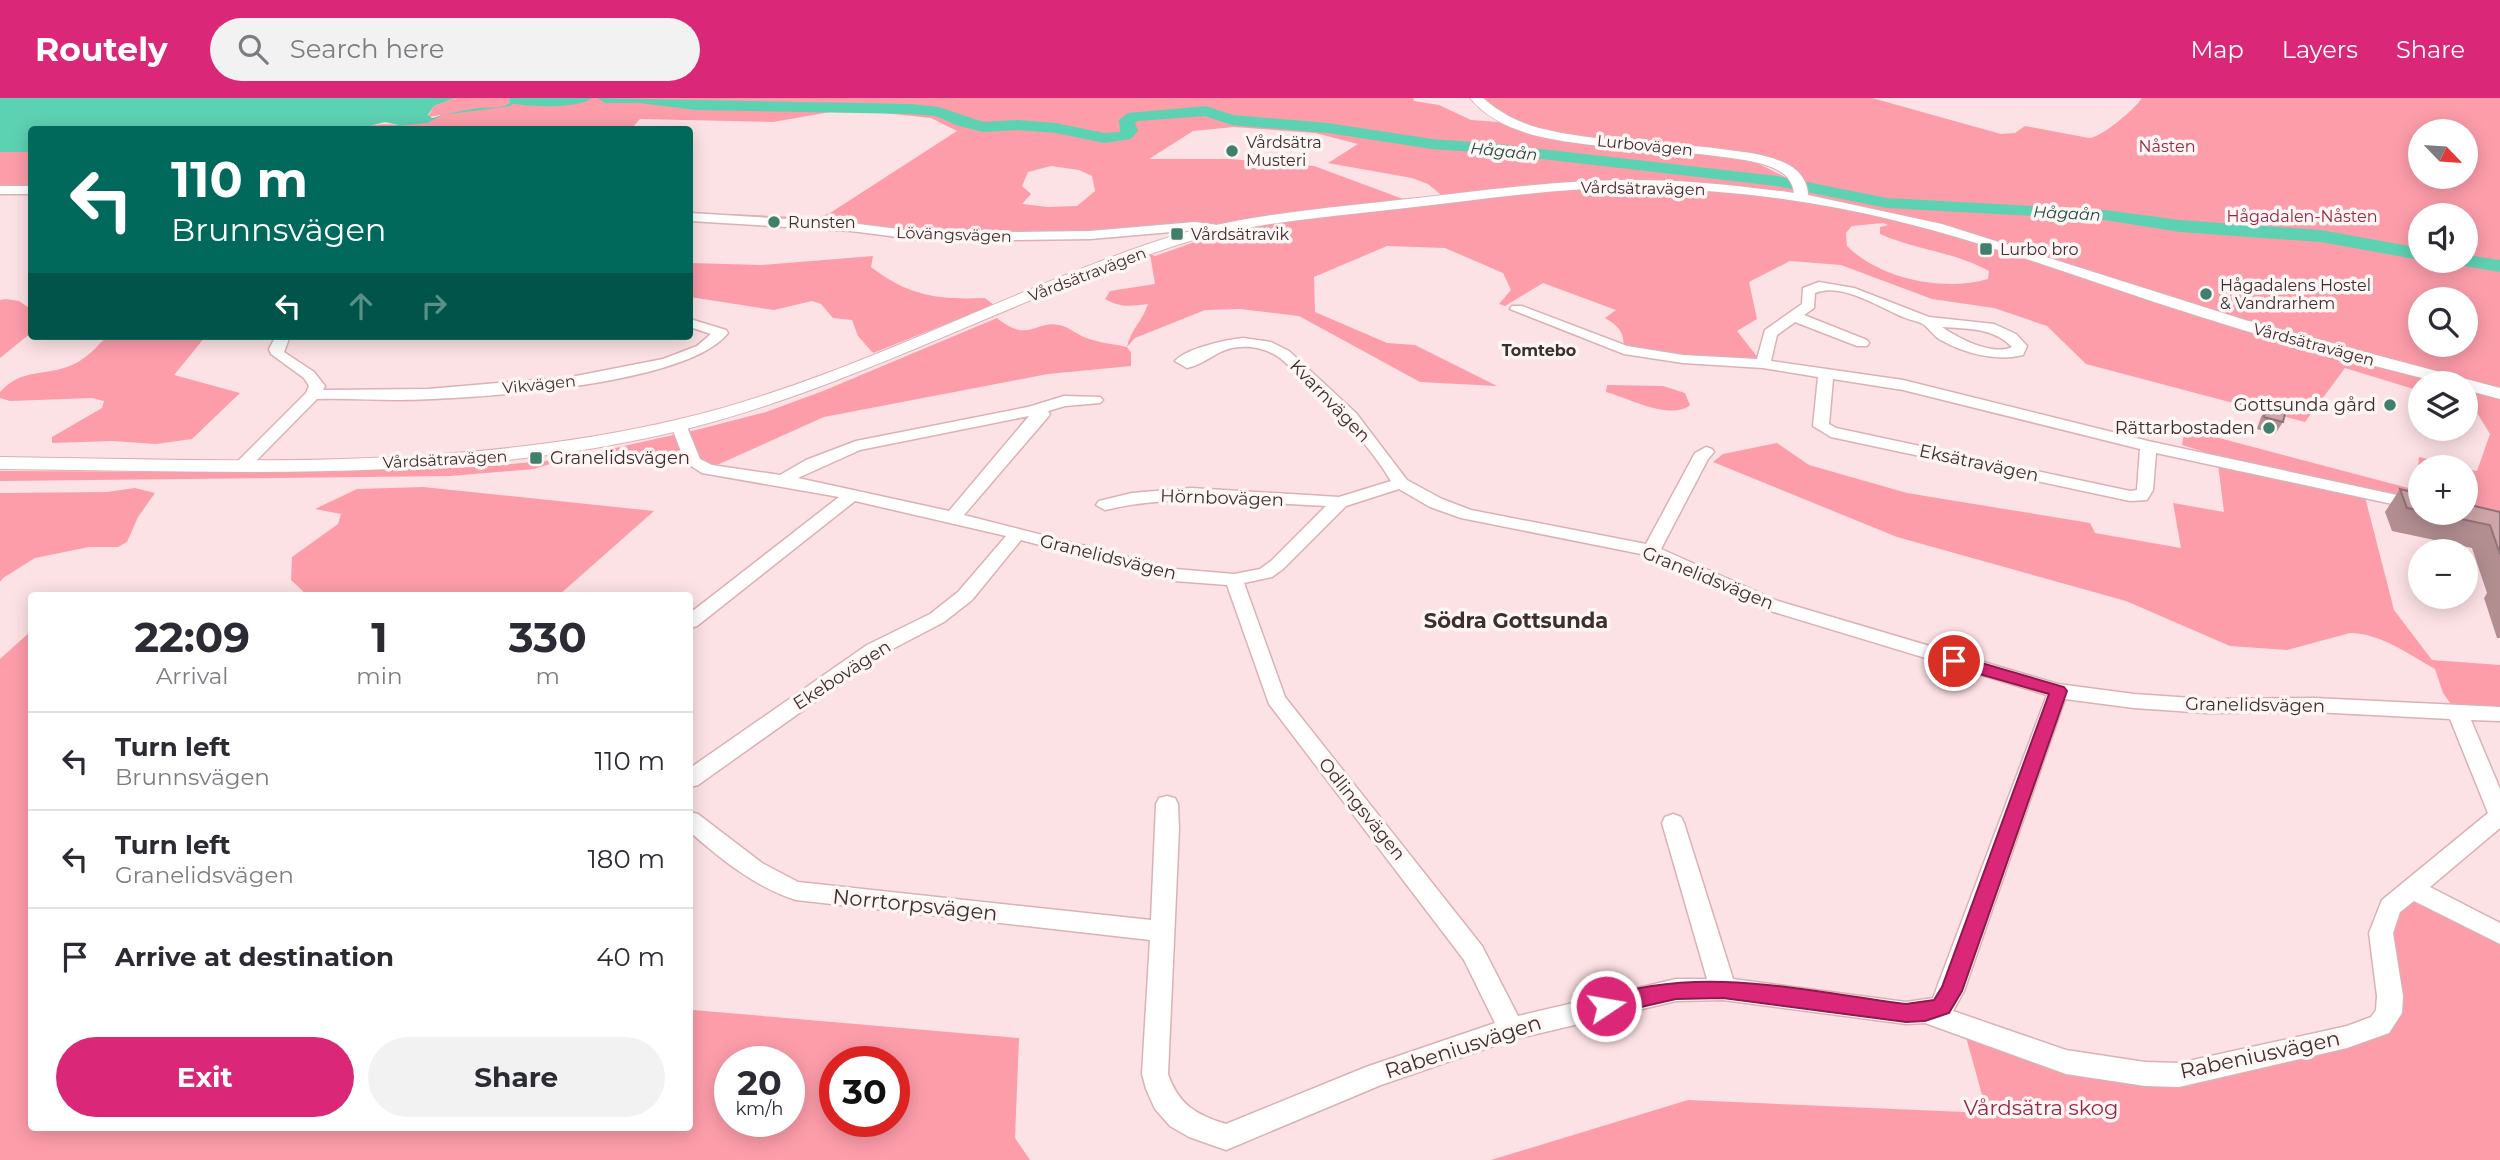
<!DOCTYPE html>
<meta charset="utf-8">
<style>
:root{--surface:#fff;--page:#f2f2f3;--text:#2b2b33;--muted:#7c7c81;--line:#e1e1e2;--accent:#db2777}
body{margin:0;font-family:Montserrat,sans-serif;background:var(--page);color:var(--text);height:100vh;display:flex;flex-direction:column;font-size:26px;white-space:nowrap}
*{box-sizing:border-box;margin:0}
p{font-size:23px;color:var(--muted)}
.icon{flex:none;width:38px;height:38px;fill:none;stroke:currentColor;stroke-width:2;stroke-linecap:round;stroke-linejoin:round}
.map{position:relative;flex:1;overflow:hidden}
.panel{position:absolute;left:28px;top:494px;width:665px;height:539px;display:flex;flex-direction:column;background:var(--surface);border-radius:7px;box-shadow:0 4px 18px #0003}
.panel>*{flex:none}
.guide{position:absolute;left:28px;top:28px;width:665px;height:214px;border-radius:7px;box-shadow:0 4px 18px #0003;background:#00695c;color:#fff;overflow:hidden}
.needle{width:46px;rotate:115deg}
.buttons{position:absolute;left:2408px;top:21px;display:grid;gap:14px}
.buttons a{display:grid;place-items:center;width:70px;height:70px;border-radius:50%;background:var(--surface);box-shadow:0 4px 18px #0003;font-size:35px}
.speed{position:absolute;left:714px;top:948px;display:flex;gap:14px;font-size:35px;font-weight:700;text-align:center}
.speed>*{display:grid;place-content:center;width:91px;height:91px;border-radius:50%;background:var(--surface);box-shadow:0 4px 18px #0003;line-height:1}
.speed small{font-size:18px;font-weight:400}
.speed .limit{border:10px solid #d22;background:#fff;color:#111}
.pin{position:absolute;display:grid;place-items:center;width:60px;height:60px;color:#fff;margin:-30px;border:4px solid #fff;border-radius:50%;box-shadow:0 2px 7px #0007}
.me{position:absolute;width:77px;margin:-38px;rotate:78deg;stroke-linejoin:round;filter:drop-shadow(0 0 5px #0008)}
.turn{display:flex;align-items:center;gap:24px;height:147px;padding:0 28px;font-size:32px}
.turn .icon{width:91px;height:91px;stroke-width:2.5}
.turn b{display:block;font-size:49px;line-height:60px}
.lanes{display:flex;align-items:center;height:66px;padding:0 28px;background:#0003;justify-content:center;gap:35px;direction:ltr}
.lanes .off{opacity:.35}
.eta{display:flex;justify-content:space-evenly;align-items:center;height:119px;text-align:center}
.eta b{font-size:42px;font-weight:700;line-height:49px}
.action{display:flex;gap:14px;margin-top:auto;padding:14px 28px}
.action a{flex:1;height:80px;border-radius:42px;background:var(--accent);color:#fff;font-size:28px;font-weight:700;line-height:80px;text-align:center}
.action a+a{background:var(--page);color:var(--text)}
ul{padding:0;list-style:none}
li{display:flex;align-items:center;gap:21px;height:98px;padding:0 28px;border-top:2px solid var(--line)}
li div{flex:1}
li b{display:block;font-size:26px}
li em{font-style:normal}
header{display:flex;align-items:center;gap:42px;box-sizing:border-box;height:98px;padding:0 35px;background:var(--accent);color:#fff}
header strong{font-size:33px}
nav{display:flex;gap:38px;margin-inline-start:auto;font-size:24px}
.search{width:490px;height:63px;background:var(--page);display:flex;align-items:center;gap:18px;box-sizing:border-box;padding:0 24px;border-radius:38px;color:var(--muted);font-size:26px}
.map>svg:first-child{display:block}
</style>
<header>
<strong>Routely</strong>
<div class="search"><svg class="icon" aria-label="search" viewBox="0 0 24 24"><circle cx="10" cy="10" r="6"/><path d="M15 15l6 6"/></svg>Search here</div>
<nav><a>Map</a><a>Layers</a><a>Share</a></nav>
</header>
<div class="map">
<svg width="2500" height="1062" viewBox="0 0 2500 1062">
<rect width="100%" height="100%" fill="#fde2e5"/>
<path fill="#fd9daa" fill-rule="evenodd" d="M455,0H1413L1414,3L1439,7L1471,22L1498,24L1516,31L1755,64L1789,81L1803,78L1764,59L1575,37L1523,28L1479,0H1872L2001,36L2015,35L2025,28L2089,40C2101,40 2135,11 2142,0H2500V294L2217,217L2251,233L2446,285H2420V293L2345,270L2305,324L2086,266L2047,228L1994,210L1932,201L1841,167L1790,163L1749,184L1757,221L1737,233L1763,266L1624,252C1624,234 1620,229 1605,220L1616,212L1543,185L1505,208L1499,206L1511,192L1503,175L1445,150L1387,148L1314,179L1315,214L1387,245L1415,247L1497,288L1420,284L1299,218L1240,211L1205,212L1135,240L1127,249L1131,255V268L1048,276L824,319L708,371L693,364L566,361L534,371L450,378L0,383V373L263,374L478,369L566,361L700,331L766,314L823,293L997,220C1029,246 1035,222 1059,227C1070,229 1078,238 1089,241C1101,245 1114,246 1127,249C1130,233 1143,222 1148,206C1131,208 1121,210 1105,201L1110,193L1155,186L1150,156L1155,158L1206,140L1195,128L1134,135L929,139L713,120L731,116L817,120L830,115L957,33L931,20L865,13L830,14L773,24L640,21L630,32L353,31C388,20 408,35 441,17L428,19L434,8ZM1234,29L1315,35L1358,46L1328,65L1412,80L1428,86L1446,101L1414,105L1314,68L1230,61H1149L1193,33ZM2420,33H2466V79H2420ZM1051,68L1079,72L1092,78L1095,93L1077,108L1048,109L1022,106L1031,96L1022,88L1028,74ZM2420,117H2466V163H2420ZM1883,125L1888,127L1880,129V136C1916,152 1955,154 1989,173L1988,181C1943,194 1880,181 1847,148L1846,135L1852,128ZM2420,201H2466V247H2420Z
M0,54H31V92H0Z
M873,158L871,169C909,198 938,202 985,200L994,207L873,255L858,238L852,222L833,220L821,206L812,203L774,212L690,199V165L761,167Z
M6,201L19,203L31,211V235L0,260V202Z
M107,238H206L174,277L240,295L192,341L156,346L112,343L52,345V339L102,310L104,303L92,300L10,303L0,300V294C23,269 45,279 72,267C86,261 97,249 107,238Z
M1607,287L1663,288L1685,295L1690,307C1671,323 1628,300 1606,294Z
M2466,290L2500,300V424L2466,415V371L2477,373L2490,336L2474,310L2466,308Z
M2185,331L2416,392L2419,359L2461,369H2420V407L2364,395L2394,512L2432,562L2500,567V616H2458L2443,595L2435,571C2410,557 2380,535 2350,535L2287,552L2230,548L2126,503L1897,439L1713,364L1723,356L1777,345L1809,367L1907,395L2090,425L2095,435L2181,450L2173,405L2224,414L2217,358L2182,347Z
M423,389L654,413L559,497H307L291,482L292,459L338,426L341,416L315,411L357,391Z
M135,390L155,395L138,419L127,444L118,449H89L35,460L3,480L0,484V395L107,394Z
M31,533L32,1029H690V909L693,912L1019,940L1015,1040L1030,1062H0V561ZM730,964H789V1024H730ZM835,964H894V1024H835Z
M2411,790L2500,836V1062H1491L1688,1002L1987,1015L1966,939L2145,976L2380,927L2381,835Z"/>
<path fill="#5dd2b2" d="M0,0H455L434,8L428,17L432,20C445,17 458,13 472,11C486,8 500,13 512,4V2L498,0L515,2L511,8L443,17L427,25L370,31H367L399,27L385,24L353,32H32L31,54H0Z"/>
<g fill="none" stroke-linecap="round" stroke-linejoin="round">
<path fill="#5dd2b2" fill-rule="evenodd" d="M509,0H592C580,11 526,9 510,5Z
M597,0L911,6L939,9L983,24L1017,22L1056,25L1104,35L1120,34L1119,22L1128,15L1206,8L1233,17L1328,25L1432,41L1490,45L1777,78L1887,100L2105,112L2180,122L2321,132L2420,150V162L2321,144L2180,134L2105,122L1887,110L1777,88L1490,55L1432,51L1328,35L1231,27L1205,18L1138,23L1135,24L1138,33L1131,41L1104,45L1056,35L1017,32L983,34L956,27L936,18L911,16L695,12L640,5H605Z
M2466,157L2500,162V174L2458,167L2456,163H2466Z"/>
<defs>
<path id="minor" d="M0,88H32V96H0Z
M690,115L851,125L929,135L1090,133L1195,124L1218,127L1224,131L1218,135L1195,132L1090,141L929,143L851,133L690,123Z
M1819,184L1854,190L1929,219L1994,226L2016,236L2027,248L2023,257C1996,264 1963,255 1939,241C1933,237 1929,230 1923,226C1918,223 1909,222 1903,219C1879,209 1841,184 1815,195L1814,210L1804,217L1867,242L1869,245L1867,248H1857L1795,224L1777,237L1771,263L1903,282L2148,343L2420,402V412L2156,355L2153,392L2147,402L2130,403L1831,339L1813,328L1818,279L1763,270L1683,265L1624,256L1510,211L1512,208H1522L1627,248L1683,257L1757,261L1765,232L1802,206L1803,190ZM1942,229C1967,231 1993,229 2012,249C1993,258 1959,241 1942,229ZM1833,281L1903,292L2140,351L2137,392L2130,393L1836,330L1829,326Z
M690,221L726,232L728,235C685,289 468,301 398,302C371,302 344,300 317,301L248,371L242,372L234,367L306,295L309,288L304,280L271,256L269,251L276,238H290L284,254L314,274L325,288L323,292L428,291L571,279L663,261L697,248L711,236L690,229Z
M1243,240L1271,244L1289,253L1356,315L1407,382L1442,401L1471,412L1646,446L1695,355L1706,349L1712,351L1714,354L1708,361L1661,451L1778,503L2058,586L2134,596L2207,601L2314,600L2500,609V623L2471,622L2500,691V730L2430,789L2500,825V846L2414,803L2400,814L2393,835L2403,898L2402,915L2389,935L2347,950L2179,989L2145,988L2066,976L1925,925L1906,926L1723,902L1676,903L1511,942L1381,987L1226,1052L1189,1039L1170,1028L1155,1011L1146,991L1142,976L1150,842L796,802C755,789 722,762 690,734V714L698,716L762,765L798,784L1151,822L1156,706L1159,700L1167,698L1175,700L1178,706L1179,731L1168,976C1178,1006 1196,1017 1226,1026L1366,969L1495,925L1464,862L1269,606L1227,487L1175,483L1021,442L972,502L944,524L881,557L698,687L690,689V670L867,547L930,516L958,494L1006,438L855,403L697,528L690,530V515L839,399L702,375L685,364L671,327L679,322L685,324L700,361L712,367L780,377L806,362L856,343L1028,309L1064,298L1100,299L1103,302L1100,305L1065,308L1048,313L1050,316L1048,319L964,417L1175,471L1234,476L1260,471L1271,463L1326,408C1251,405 1179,394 1105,412L1096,407L1099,403L1132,395L1191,390L1339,399L1391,383C1368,345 1337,314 1305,284C1296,276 1288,265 1277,258C1267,252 1254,248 1241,249C1219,249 1207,266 1187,270L1175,263C1187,250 1225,242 1243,240ZM1029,318L949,413L798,380L860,352ZM1399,391L1430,409L1461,420L1646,457L1764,511L2047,597L1933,900L1906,904L1733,881L1684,725L1681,719L1673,716L1665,719L1662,725L1707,881H1676L1518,918L1482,848L1285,599L1244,485L1272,479L1283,471L1346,408ZM2065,601L2134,610L2207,615L2314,614L2450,621L2488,715L2382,802L2369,835L2377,898L2376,912L2371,919L2347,928L2179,965L2145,964L2066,952L1953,913L1964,893Z"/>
<path id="tertiary" d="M1470,0H1483C1500,15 1518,24 1539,30C1598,45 1661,43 1721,51C1744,54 1768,56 1789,67C1800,73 1808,84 1808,97L1942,126L2245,222L2500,290V301L2466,292V285H2441C2360,264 2278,244 2198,218C2098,187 1999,148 1897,123C1816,103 1732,92 1648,90C1564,88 1480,102 1397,111C1322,120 1246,124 1174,148C1010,202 858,287 690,330C465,387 230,373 0,371V359C227,362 457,374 680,321C845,282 995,198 1154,144C1231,118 1310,112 1390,103C1466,95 1543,83 1620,82C1678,81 1736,87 1794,95C1792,80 1783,74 1771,69C1751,61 1728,60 1708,57C1650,50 1590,51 1533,37C1509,30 1486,20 1470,0Z"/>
</defs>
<use href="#minor" stroke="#dbb1b5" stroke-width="3"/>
<use href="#tertiary" stroke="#dbb1b5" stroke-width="2"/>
<use href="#minor" fill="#fff" fill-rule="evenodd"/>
<use href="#tertiary" fill="#fff" fill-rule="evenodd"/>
</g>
<path fill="#b28e91" d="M2268,307L2283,324L2275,336L2257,331L2261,319Z
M2433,331H2459L2454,338Z
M2400,391L2420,396V415L2500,414V540H2497L2484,500L2487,495L2472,450L2392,433L2385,414Z"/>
<path fill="#cfa5a9" stroke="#917476" stroke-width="2" d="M2268,307L2286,312L2283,324L2264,319Z
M2466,308L2472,310L2466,321Z
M2400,391L2420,396V412L2407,410Z
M2466,406L2500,414V456L2490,427L2432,415H2466Z"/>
<path fill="#db2777" stroke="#8e194d" stroke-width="2" d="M1954,557L2064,589L2067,593L1962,893L1949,915L1925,923L1906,924L1723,900L1676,901L1606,917L1599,914L1596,908L1599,901C1699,866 1805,893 1906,906L1934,902L1942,889L2049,596L1948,567L1946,563L1948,559Z"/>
<g fill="#407f6c" stroke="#fef5f5" stroke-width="2.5">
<circle cx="1232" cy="53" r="7"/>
<circle cx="774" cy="124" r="7"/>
<rect x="1170" y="129" width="14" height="14" rx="3.5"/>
<rect x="1979" y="144" width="14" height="14" rx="3.5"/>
<circle cx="2206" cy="196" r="7"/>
<circle cx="2390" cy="307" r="7"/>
<circle cx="2269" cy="330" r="7"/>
<rect x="529" y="353" width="14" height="14" rx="3.5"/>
</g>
<g text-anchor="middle" stroke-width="7" stroke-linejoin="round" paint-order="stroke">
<g font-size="16" fill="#3f2e30" stroke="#fef5f5" text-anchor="start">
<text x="1246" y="50">Vårdsätra<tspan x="1246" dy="18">Musteri</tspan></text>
<text x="788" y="130">Runsten</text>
<text x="1191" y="142">Vårdsätravik</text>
<text x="2000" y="157">Lurbo bro</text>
<text x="2220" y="193">Hågadalens Hostel<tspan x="2220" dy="18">&amp; Vandrarhem</tspan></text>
</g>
<g font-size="16" fill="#3f2e30" stroke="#fef5f5">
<text transform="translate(1645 47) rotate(6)" y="6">Lurbovägen</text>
<text transform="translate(1643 90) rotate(1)" y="6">Vårdsätravägen</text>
<text transform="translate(954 136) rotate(2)" y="6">Lövängsvägen</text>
<text transform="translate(1087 176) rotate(-21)" y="6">Vårdsätravägen</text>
<text transform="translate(2314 246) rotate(15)" y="6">Vårdsätravägen</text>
<text transform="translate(539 286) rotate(-6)" y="6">Vikvägen</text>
<text transform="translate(445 361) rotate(-3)" y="6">Vårdsätravägen</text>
</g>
<g font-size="16" fill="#962742" stroke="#fef5f5">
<text x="2167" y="54">Nåsten</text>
<text x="2302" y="124">Hågadalen-Nåsten</text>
</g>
<g font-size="16" font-style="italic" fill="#1b4d40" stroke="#fef5f5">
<text transform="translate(1504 53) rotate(6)" y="6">Hågaån</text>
<text transform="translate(2067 115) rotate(3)" y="6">Hågaån</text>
</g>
<g font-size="16" font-weight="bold" fill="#3f2e30" stroke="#fef5f5">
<text x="1539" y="258">Tomtebo</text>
</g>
<g font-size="18" fill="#3f2e30" stroke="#fef5f5">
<text transform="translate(1330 303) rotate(46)" y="6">Kvarnvägen</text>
<text transform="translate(1979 365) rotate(12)" y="6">Eksätravägen</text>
<text transform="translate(1222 400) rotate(2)" y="6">Hörnbovägen</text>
<text transform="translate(1108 459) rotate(14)" y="6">Granelidsvägen</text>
<text transform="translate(1708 480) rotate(22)" y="6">Granelidsvägen</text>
<text transform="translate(842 577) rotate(-33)" y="6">Ekebovägen</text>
<text transform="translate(2255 607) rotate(1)" y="6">Granelidsvägen</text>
<text transform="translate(1362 711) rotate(51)" y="6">Odlingsvägen</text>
</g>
<g font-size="18" fill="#3f2e30" stroke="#fef5f5" text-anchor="end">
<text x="2376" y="313">Gottsunda gård</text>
<text x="2255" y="336">Rättarbostaden</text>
<text x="550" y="366" text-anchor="start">Granelidsvägen</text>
</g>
<g font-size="21" font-weight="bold" fill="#3f2e30" stroke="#fef5f5">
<text x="1516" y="530">Södra Gottsunda</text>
</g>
<g font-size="21" fill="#3f2e30" stroke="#fef5f5">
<text transform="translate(915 807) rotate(6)" y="7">Norrtorpsvägen</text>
<text transform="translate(1463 949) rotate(-18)" y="7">Rabeniusvägen</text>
<text transform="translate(2260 957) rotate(-12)" y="7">Rabeniusvägen</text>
</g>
<g font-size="21" fill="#962742" stroke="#fef5f5">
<text x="2041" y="1017">Vårdsätra skog</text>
</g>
</g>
</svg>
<div class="buttons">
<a><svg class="needle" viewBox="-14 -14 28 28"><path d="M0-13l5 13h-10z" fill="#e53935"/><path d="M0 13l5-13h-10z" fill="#7c7c81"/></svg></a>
<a><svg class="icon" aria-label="sound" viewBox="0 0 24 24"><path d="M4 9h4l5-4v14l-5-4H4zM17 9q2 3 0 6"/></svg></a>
<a><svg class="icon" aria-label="search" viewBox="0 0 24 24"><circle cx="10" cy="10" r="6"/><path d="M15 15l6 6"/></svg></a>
<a><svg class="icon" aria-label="layers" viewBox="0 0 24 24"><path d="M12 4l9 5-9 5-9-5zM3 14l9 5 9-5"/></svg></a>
<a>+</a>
<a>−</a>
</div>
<div class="speed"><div>20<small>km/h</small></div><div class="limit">30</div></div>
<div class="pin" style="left:1954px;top:563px;background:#d93025"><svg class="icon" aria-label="arrive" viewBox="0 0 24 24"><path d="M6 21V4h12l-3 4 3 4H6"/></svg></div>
<svg class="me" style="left:1606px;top:908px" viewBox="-20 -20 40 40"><circle r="17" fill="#db2777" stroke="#fff" stroke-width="3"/><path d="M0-11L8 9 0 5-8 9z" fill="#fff"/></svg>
<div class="guide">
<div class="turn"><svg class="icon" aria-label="left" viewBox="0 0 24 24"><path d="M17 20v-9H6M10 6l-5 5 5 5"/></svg><div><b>110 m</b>Brunnsvägen</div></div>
<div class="lanes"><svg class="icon" aria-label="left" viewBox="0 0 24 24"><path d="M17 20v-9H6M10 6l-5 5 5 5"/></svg><svg class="icon off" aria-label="ahead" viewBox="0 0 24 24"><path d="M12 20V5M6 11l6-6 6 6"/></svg><svg class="icon off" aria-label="right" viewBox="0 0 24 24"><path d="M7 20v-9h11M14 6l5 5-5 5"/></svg></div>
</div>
<section class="panel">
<div class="eta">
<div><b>22:09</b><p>Arrival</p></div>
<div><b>1</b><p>min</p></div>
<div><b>330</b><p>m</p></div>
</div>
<ul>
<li><svg class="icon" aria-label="left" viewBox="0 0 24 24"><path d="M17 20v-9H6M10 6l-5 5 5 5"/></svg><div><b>Turn left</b><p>Brunnsvägen</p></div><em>110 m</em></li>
<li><svg class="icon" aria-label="left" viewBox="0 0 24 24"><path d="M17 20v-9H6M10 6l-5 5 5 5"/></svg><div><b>Turn left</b><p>Granelidsvägen</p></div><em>180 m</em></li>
<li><svg class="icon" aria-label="arrive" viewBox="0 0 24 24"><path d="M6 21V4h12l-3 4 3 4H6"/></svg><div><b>Arrive at destination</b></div><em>40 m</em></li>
</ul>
<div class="action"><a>Exit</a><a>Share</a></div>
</section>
</div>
